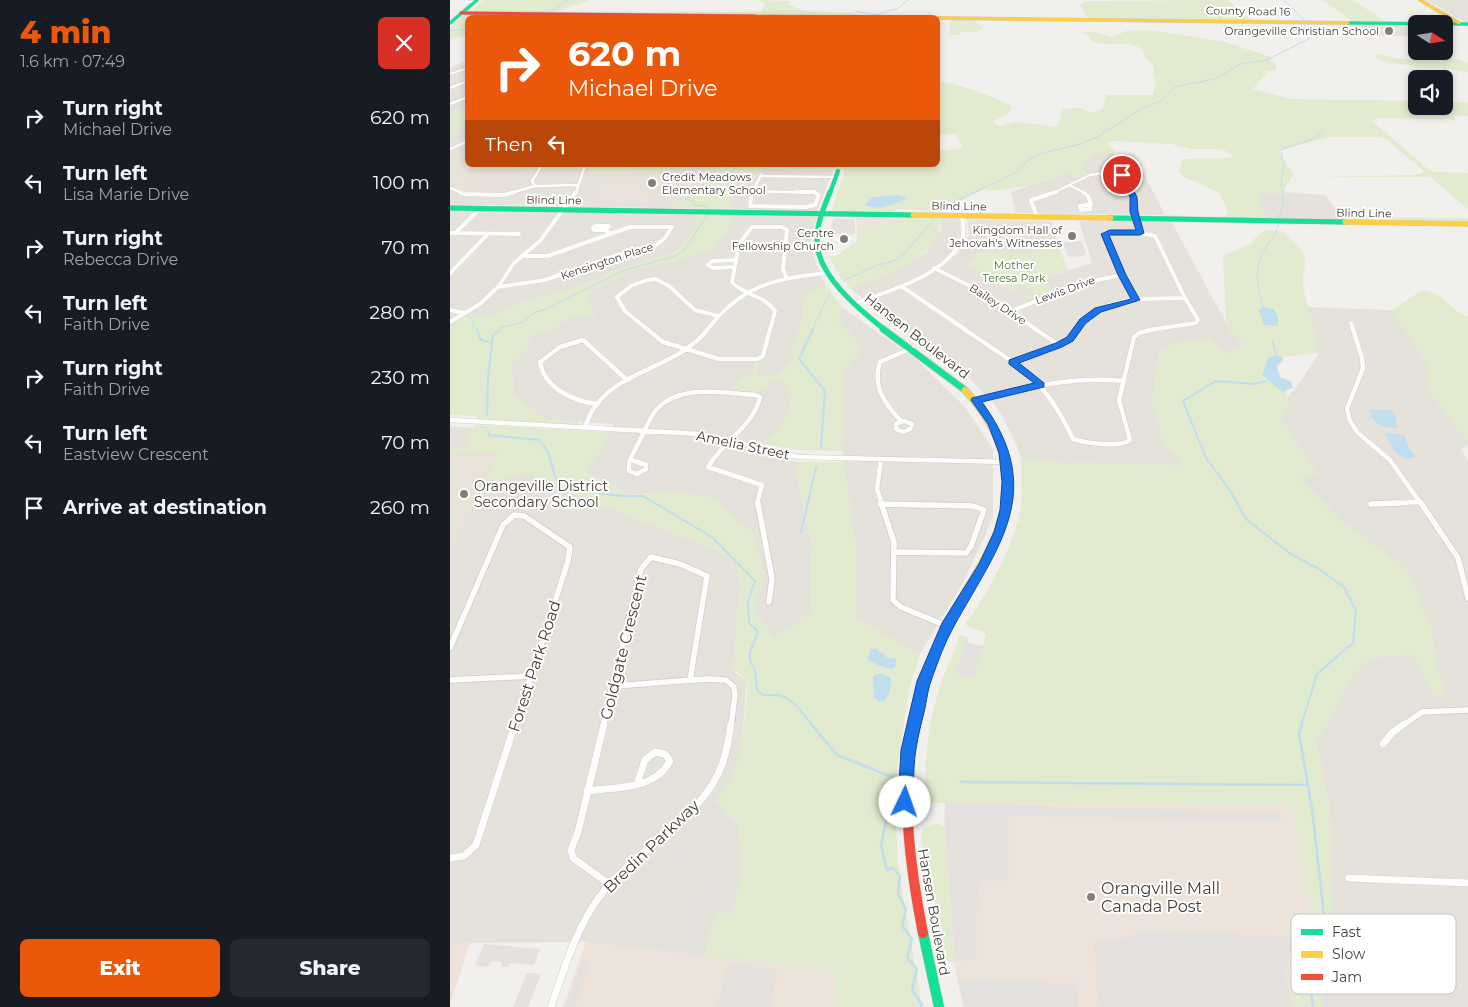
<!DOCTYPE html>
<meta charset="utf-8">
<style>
:root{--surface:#171b24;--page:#242831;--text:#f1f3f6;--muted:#9ea1a6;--accent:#ea580c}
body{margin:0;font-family:Montserrat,sans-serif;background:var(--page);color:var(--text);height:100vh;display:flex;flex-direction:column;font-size:19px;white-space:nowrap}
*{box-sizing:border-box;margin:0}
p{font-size:16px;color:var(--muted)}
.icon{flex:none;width:28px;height:28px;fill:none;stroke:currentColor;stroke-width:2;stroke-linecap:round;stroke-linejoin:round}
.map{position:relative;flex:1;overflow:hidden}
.side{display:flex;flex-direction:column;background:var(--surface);width:450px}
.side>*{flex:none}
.banner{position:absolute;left:15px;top:15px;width:475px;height:152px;border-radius:8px;box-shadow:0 2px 8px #0003;background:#ea580c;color:#fff;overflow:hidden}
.needle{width:32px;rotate:102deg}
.controls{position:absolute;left:958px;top:15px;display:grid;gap:10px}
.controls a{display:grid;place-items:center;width:45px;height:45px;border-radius:8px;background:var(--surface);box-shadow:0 2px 8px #0003;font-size:25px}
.pin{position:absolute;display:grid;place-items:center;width:42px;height:42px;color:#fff;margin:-21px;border:2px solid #fff;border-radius:50%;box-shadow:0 1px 5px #0007}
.me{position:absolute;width:55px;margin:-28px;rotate:3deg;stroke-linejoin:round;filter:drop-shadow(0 0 4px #0008)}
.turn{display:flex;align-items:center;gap:18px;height:105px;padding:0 20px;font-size:22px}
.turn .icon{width:65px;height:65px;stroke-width:2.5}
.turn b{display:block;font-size:35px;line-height:42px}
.then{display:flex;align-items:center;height:48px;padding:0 20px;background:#0003;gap:10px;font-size:19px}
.round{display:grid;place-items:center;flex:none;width:52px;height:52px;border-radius:8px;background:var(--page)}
.head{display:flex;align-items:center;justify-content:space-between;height:85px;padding:0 20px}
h1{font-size:30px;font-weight:800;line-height:38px;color:var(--accent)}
.cta{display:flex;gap:10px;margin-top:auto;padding:10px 20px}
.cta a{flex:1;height:58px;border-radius:8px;background:var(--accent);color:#fff;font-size:20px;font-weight:800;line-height:58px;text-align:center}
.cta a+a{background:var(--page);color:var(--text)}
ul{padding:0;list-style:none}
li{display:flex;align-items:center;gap:15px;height:65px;padding:0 20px}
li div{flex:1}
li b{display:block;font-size:19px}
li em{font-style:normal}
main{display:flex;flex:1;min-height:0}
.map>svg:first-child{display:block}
</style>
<main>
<section class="side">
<div class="head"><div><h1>4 min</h1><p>1.6 km · 07:49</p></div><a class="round" style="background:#d93025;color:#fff"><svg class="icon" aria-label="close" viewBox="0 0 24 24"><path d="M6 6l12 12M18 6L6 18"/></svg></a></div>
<ul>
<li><svg class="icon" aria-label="right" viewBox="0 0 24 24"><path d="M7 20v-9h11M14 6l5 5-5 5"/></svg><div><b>Turn right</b><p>Michael Drive</p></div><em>620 m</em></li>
<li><svg class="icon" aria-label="left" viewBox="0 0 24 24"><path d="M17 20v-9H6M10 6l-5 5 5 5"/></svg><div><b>Turn left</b><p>Lisa Marie Drive</p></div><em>100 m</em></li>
<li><svg class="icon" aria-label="right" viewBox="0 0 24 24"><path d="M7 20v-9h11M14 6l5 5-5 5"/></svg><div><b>Turn right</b><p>Rebecca Drive</p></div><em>70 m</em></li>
<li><svg class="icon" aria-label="left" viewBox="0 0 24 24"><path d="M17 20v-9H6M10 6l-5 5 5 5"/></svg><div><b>Turn left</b><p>Faith Drive</p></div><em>280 m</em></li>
<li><svg class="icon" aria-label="right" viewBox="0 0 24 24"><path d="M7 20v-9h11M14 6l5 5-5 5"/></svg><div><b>Turn right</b><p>Faith Drive</p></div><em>230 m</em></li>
<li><svg class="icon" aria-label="left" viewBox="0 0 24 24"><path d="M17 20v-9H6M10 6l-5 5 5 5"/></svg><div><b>Turn left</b><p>Eastview Crescent</p></div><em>70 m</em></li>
<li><svg class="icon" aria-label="arrive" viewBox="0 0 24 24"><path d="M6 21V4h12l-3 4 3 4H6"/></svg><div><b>Arrive at destination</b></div><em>260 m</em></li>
</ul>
<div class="cta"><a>Exit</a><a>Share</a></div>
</section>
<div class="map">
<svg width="1018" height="1007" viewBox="0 0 1018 1007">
<rect width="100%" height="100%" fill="#f2f0ed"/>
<path fill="#e5e1db" d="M976,0H1018V22H1015Z
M17,61V106L0,114V68Z
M17,122L18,165H139L137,173H155L149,193L134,207H110L118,196H94L60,205H0V139L15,123Z
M644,154H684L715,215L566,213L561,192L618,173L628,178L636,174L630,169Z
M221,165H276L270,169L218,171Z
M312,169L383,170L367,211L281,209L276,185L285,176L305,177Z
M809,193L875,195L894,220L818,219L811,209Z
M0,210L244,215L248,226L225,252L159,272L143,281L109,293L80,299L45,315H18L0,328Z
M285,216H356L364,223L361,247L367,266L376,285L354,294L353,317L341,353L344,360L329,375H306L309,362H305L306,392L326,378L337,386L341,398L338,418L306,454L347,462L345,466L361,544L360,614L323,639L303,607L315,579L303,534L284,518L267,499L222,491L182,495L133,472L149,453L164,424L96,420L63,395L62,363L77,347L82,335L104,330L119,318L145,316L136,296L149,287L186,268L228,261L241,254L259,251L276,233Z
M491,218L510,219L511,235L506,248L498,255L505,257L515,244L519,234L517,219L536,220L538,231L536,242L531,252L519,265L590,280L642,263L629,221H721L781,332L793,344L776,353L710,350L702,401L713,441L734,465L609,463L589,458H571L566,444L552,416L545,405L517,376L403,291L405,287L476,253L491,228Z
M858,307L942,310L977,365L980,392L1004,425L1018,440V445L1011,449L1018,461V989L868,983L883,933L881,898L880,807L866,742L907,668L927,657L962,654L985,696L996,694L986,665L980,624L889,518L850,479L868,474L830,418L839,408L837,398L853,378L869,353Z
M393,308L468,361L516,408L543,449V518L513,583L470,654L406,619V547L392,451L394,369L409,354L387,318Z
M0,426L23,428L15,448H0Z
M77,472L142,502L286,558L290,586L283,671L296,680L295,709L289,755L285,769L278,785L265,800L289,826L292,876L281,916L267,912L254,956L136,942L0,943V552L32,486Z"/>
<path fill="#ece3da" d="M406,218H459L407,234Z
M495,803L842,804L861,912L840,972L846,1007H513L504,962L494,827Z
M136,942L387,970L384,1007H113Z
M0,943H20L0,1005Z"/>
<path fill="#e4e0dd" d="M868,983L1018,989V1007H874Z"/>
<path fill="#e8e2d9" d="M904,24L966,25V36H919Z
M17,151L18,165H72L57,187L28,186L18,194L0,185V156Z
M270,169L223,208L134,207L149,193L155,173Z
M536,220L601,221L609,247H581V252H531L538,234Z
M50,450L24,502L0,552V452Z"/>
<path fill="#e2eacf" d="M33,0H140L102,13H19Z
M306,0L340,1L338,4C362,19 403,8 415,17L317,14L218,13L215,12H311L315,3Z
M778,0L801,20L637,18L630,4L635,1Z
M872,0H903L935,21H902Z
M14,14L122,15L116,18H18L17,36L0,40V28Z
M503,19L524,20L534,28L526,32H511L509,35H499L500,23Z
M699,30L775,42L818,56L821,59L817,60L823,61L826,64V70L813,72L817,73L803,89L841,99L966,101V106H994V102H1018V116H1003L1009,122L1000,119L927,118L922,121L979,170L983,172L1018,173V209L980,177H859L965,175L975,172L936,139L931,137H880L830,150V154L844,175L834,189L836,192L875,195L809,193L811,209L818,219L719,217L715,215L770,217L777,215L778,212L770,193L736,178L729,172L732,161L734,159L779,158L783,157L782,154L771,149H741L721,144L664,141L657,142L665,150L664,154H644L636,165L626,170L630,169L636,175L628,178L618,173L580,185L546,191L532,190L513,200L485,211L450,209L434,213L386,212L382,210L391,180L395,176L393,175L394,169H312L305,177L285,176L276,185L281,209L223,208L276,165H488V151L511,149L512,146L506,135L488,134V81C513,85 537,95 561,105L562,108L560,112L543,122L549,126L565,122L606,127L611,117V109L630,108L640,112L650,111L653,107L656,95H699L703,94L706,79L703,78L704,67L694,56L695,54C682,35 658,50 640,40V36L631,32H643L662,37L676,31Z
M927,54L952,59L999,57L1018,63V72L989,68L963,67L958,65L939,63L924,57Z
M17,106V122L15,123L0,139V114Z
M139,165H221L218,171H213L211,178H197L202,172L212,171L136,174Z
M94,196H119L110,207L60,205Z
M116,212L365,216L367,218L365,223L356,216H285L276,233L259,251L241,254L228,261L186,268L149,287L136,296L145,316L119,318L104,330L82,335L77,347L62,363L63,395L96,420L130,422L128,425L27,419V416L0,415V328L18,315H45L80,299L109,293L143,281L159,272L225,252L248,226L244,215Z
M888,213L901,217H914L1018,218V222L894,220Z
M459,218H491C489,260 438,274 406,287L403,291L390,277L379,256H387C391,251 401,246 407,241V234Z
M814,230L832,231C838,236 850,247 854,254C858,264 851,276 853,285C856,308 868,330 869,353L832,357L826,355L812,375L817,381L836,389L839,408L830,418L868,474L851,480L889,518L959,571L980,624L986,665L996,694L985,696L962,654L927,657L907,668L866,742L880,807L881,898L883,933L868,983L874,1007H846L840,972L861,912L842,804L476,803C473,765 478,726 489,689C494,671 506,654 509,635L517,637L519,643L516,642L505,674L523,678L536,635L533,631L522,629L515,624C538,595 566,541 571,505C573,489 571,473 571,458H589L609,463L733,465L713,441L702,401L710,350L723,343L759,338L776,353L793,344L781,332L776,321L773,257L778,253L799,244Z
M580,247H609L618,270L590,280L605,290L589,297L574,287L562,292L519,265L531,252H581Z
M376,285L393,308L387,318L412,345L409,349V354L394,369L392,451L347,450L314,444C332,423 358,401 326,378L306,392L283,390L290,378L301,377L305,362H309L306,375H329L344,360L341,353L353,317L354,293Z
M972,290C992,291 1000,310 1018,317V440L1004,425L980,392L977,365L942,310Z
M24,425L160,432L149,453L134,473L182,495L222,491L267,499L284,518L303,534L315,579L303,607L323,639L360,614L361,544L345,466L347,462H394L406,547V619L470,654L459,690L444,788L448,865L472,1007H384L387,970L254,956L267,912L281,915L292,876L289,826L265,800C273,791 279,782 284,771C289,757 300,696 296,683C294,676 289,672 283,671L290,586L286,558L142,502L77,473L32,486L49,451L0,452V448H15Z
M488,823L494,827L504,962H498L493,957L482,882L474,861L471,833L474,828Z"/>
<path fill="#e4e1de" d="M203,198L220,199L215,207L142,205L148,202L200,203Z
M386,218L405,220V233L401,235L379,234L383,220Z
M632,241L636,254L634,255V256L620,257L617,255L613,242Z
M516,642L533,646L523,678L505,674Z
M496,804L828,813L831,821L559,815V880L528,881L526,958L506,962L495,823Z
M225,844L232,846L224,877L216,875Z
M266,879L264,895L248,943L226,941L229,932L236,933L249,895L251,881Z
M689,931L847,937L834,971L842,1007H649L644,943L673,939Z
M34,944L90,949L84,965L60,963L58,967H50L52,962L41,961L38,967L25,965Z
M133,959L139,964L125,1007H116Z
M277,964L328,969L320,1007H268Z
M77,973L91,974L78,1007H63Z
M530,980L627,984L628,1007H514L509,982Z"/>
<path fill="#c0deed" d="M450,195L457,198C443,205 432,210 416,206V203L423,197Z
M813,307L824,309L828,317V326L814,325L809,310Z
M826,355L832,357L833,360L827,366L830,377L841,382L843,388L832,392L812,375L818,358Z
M919,410H940L945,414L947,428C933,428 923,425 919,410Z
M935,433L954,435L960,450L966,457L956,459L944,451Z
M421,649H426L438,658L446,659V665L444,668L439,669L428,665L417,659Z
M431,673L441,678C441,687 440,699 430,702L424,697L423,676Z"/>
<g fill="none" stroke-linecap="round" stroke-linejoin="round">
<path stroke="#c0deed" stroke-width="1" d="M405,11L425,15
M422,16L448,8L458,0
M98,18L96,15L117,0
M0,31L18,29
M258,209L257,206L244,205L243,201L235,199L250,190L252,185L282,171L288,165
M487,210L565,173L581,158L596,152L631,144L647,137L691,109L711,101L725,87L764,79L791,64L817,60L860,38L863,34L859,25L834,0
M828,219L834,203L831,184L834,166L831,150L862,139L872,133
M393,281L425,266L443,261L454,254L484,219
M813,307C807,286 803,266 816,247C821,239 827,233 829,223
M17,316L23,320V326L28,330
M49,328L73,322L85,312L91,311L175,270L225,256L234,251L258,214
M362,330L380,292"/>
<path stroke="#c0deed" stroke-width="2" d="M27,329L31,340L42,343
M363,329L349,359L375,391L371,448
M823,342L826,355
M817,381L803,384L766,381L733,401L756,458L777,486L796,519L841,554L867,568L894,587L906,611L903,643L867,674L851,726
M37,415L38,378L43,335L50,330
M38,431L39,435L89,440L98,452L106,479L148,493L172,496H193L262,537L305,581L298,602L299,623L308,632L300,652V661L305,670L307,690L313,695C343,693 345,705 363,726
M351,533L366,467"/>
<path stroke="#c0deed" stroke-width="2.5" d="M361,724L387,755L442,777L447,783L436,820L431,846L437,870L443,868L450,876L448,894L456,909L452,926L462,939L457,958L467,969L462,990L472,1004L471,1007
M852,724L849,733L862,809L874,915L859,981L863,1007
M511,782L858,785"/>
<defs>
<path id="street-far5" d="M17,0L15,2H24
M0,74L18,68
M7,85L18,81"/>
<path id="street-far4" d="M0,88L10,84
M0,104L18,97
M0,149L18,141
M660,162L666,163V166L656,164Z
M664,167L671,174L682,193
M310,176L386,177
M619,185L635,193
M85,186L82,181L92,165
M0,188L12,193
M302,191L366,193
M302,191L312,174
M61,193L85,186L129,185
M126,193L135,165
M302,193V191
M603,193L640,175L668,171"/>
<path id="street-far3" d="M9,192L14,194L54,195L65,192
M302,192L300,206L356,207L365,205L369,195L364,192H345
M633,192L638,196L641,204
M681,192L684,197V212L690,233
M641,204L640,209L631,210L630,206Z
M587,217L581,200L606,192
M146,226H159L155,230H144L143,228Z
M155,230L161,233
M0,233L69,234
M5,233L31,208
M284,267L262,268L258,265L262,261L285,260
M484,268L532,292L587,330
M0,273L38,234
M451,286L516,330
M48,287L95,280L167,255L201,249L215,238L222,227H180L98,256H71
M685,300L672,275L655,233H690L705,236L735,298L748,320L746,323L699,330
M405,303C439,291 497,275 512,239C515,232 513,223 512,216
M0,310L14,313
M559,312L628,284L672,275
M0,322L30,304L48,287L64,263L90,241L126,192
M901,323L903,330
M198,330L175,311L167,297L181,286L197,280L206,279L219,286L245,310L268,316
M257,330C292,285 323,279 377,273
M320,330L325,311C315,295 294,296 282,282L289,244L302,227H332L337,230L333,269L337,279
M628,330C633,324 638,317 644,313C668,295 707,299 735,298"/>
<path id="street-far2" d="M197,329L213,342L269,359H307L313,356L320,329
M514,329L576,371C597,391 611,413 623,439C636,443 669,448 680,440L669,400L684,337L689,333L705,329
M585,329L609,345
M903,329L912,358L913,368L897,409L900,421L908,433L940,460L971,504
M562,362C586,354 613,350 629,329
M526,400C575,388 622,376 673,381
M147,404C123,401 95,389 90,362L110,347L133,340L177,380
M0,420L250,434L348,457L556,462
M451,421C435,404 422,386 430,362L462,348
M454,421L462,424L460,429L453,432L446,429V424Z
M134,428C138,420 141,411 147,404C175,368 227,368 258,329
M431,459L427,489L432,504
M181,460L196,465V469L187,474L179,471V463C182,454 187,447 191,438C196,428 200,416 208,408C231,384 275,393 305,395L310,397C303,427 273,441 258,467L312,485L307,504
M430,504H436
M921,504L971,502"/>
<path id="street-far1" d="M308,503L322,579L319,602
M431,503L444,542L443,600L451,607L497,626
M971,503L1008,558L1018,598
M430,504L523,506L534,510L521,546L516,553L444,552
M921,504L949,503
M0,648L53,525L64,515L74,516L120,547L118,561L65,726
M0,680L81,676
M164,686L257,679L276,680L284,687L285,695L281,726
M153,726L191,569L201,557L230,564L257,576L240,680
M952,726L972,712L1018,710"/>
<path id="street" d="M154,724L128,832L121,850L123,858L159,884
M933,744L942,733L954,724
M137,791C166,787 205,790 220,761L215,754L205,752L195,760L187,784
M0,858L14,856L26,845L65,724
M899,878L1018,883
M101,1007C114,969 126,928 150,896C186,848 253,820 273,762C277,750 279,737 281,724"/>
<path id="fast-far4" d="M0,23L27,0
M898,23L1018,24"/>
<path id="fast-far3" d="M380,193L388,171"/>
<path id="fast-far2" d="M380,192C374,207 367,223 367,240C366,275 410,310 435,330
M0,208L463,215
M661,218L895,222"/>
<path id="fast-far1" d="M433,329L515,390"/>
<path id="fast" d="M473,933L489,1007"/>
<path id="slow-far4" d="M970,0L1009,23
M305,16L436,18
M488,18L898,23"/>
<path id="slow-far3" d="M463,215L661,218
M895,222L1018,224"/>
<path id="slow-far2" d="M515,390C547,426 559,455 556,504"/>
<path id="slow-far1" d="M463,726C471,688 483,651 501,617C522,579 548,546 556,503"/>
<path id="slow" d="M461,735L463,724"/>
<path id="jam-far1" d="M11,13L305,16"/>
<path id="jam" d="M461,735C452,802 460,867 473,933"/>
</defs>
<use href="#street-far5" stroke="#d0ceca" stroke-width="2.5"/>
<use href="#street-far4" stroke="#d0ceca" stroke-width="3"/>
<use href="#street-far3" stroke="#d0ceca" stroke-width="4.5"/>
<use href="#street-far2" stroke="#d0ceca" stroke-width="5.5"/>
<use href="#street-far1" stroke="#d0ceca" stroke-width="7"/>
<use href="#street" stroke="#d0ceca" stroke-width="8"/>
<use href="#fast-far4" stroke="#d0ccc4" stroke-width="4"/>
<use href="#fast-far3" stroke="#d0ccc4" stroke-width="4.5"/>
<use href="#fast-far2" stroke="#d0ccc4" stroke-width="5.5"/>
<use href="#fast-far1" stroke="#d0ccc4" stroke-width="8"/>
<use href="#fast" stroke="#d0ccc4" stroke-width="11"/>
<use href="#slow-far4" stroke="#d0ccc4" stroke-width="4"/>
<use href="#slow-far3" stroke="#d0ccc4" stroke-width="5.5"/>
<use href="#slow-far2" stroke="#d0ccc4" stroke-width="8"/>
<use href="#slow-far1" stroke="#d0ccc4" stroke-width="9"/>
<use href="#slow" stroke="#d0ccc4" stroke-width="11"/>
<use href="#jam-far1" stroke="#d0ccc4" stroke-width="4"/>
<use href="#jam" stroke="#d0ccc4" stroke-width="11"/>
<use href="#street-far5" stroke="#fdfdfc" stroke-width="2"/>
<use href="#street-far4" stroke="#fdfdfc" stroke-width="2.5"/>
<use href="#street-far3" stroke="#fdfdfc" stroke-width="4"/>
<use href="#street-far2" stroke="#fdfdfc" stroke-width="4.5"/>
<use href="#street-far1" stroke="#fdfdfc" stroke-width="5.5"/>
<use href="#street" stroke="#fdfdfc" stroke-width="7"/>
<use href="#fast-far4" stroke="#16e098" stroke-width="3"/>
<use href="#fast-far3" stroke="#16e098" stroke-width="4"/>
<use href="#fast-far2" stroke="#16e098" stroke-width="5"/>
<use href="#fast-far1" stroke="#16e098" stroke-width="6"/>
<use href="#fast" stroke="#16e098" stroke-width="10"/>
<use href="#slow-far4" stroke="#ffcf43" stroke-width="3"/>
<use href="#slow-far3" stroke="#ffcf43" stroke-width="5"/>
<use href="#slow-far2" stroke="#ffcf43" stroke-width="6"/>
<use href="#slow-far1" stroke="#ffcf43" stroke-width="8"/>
<use href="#slow" stroke="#ffcf43" stroke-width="10"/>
<use href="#jam-far1" stroke="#f24e42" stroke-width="3"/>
<use href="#jam" stroke="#f24e42" stroke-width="10"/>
</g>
<path fill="#1a73e8" stroke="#114b97" d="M669,173H674L687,197L688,212L694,233L690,235H659L676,275L690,300L651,312L636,323L623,341L612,347L569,363L594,383V387L532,402C597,491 549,545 504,626C495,642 488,661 482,678C478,688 477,698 475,708C472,721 468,735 466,749C463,766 464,784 463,802L461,807L455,809L450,807L448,802L451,750L467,681L492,623L529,564L544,532L550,510L552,482L549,453L538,424L521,400L522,398L584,383L559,364V360L606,343L617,337L630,319L645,308L681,299L668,275L651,234L660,230H686L680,212V197L668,175Z"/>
<g fill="#847e78" stroke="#fff" stroke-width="2">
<circle cx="939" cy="31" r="5"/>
<circle cx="202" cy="183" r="5"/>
<circle cx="622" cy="236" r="5"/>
<circle cx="394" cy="239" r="5"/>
<circle cx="14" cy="494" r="5"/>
<circle cx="641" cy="897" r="5"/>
</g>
<g text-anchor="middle" stroke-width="4" stroke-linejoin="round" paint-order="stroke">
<g font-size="11" fill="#484139" stroke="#fff">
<text transform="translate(798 11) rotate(1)" y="4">County Road 16</text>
<text transform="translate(104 200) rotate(1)" y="4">Blind Line</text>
<text transform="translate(509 206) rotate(1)" y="4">Blind Line</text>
<text transform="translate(914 213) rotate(1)" y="4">Blind Line</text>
<text transform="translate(157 261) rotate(-18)" y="4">Kensington Place</text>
<text transform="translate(615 290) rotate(-20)" y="4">Lewis Drive</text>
<text transform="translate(548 304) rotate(33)" y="4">Bailey Drive</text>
</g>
<g font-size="11" fill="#484139" stroke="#fff" text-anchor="end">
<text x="929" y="35">Orangeville Christian School</text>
<text x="212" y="181" text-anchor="start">Credit Meadows<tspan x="212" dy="13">Elementary School</tspan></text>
<text x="612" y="234">Kingdom Hall of<tspan x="612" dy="13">Jehovah's Witnesses</tspan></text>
<text x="384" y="237">Centre<tspan x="384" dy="13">Fellowship Church</tspan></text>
</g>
<g font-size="11" fill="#50772f" stroke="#fff">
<text x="564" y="269">Mother<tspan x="564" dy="13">Teresa Park</tspan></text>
</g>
<g font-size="14" fill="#484139" stroke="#fff">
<text transform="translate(467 336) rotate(38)" y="5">Hansen Boulevard</text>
<text transform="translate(293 445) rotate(12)" y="5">Amelia Street</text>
<text transform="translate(484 912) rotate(80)" y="5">Hansen Boulevard</text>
</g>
<g font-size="14" fill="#484139" stroke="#fff" text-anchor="start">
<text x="24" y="491">Orangeville District<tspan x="24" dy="16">Secondary School</tspan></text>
</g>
<g font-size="16" fill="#484139" stroke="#fff">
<text transform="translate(173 647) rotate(-76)" y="6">Goldgate Crescent</text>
<text transform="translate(84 666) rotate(-72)" y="6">Forest Park Road</text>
<text transform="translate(201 846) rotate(-44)" y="6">Bredin Parkway</text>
</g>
<g font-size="16" fill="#484139" stroke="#fff" text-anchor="start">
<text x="651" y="894">Orangville Mall<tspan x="651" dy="18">Canada Post</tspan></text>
</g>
</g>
<rect x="841" y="914" width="165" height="80" rx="8" fill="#fff" stroke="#c8c6c4" stroke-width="1"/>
<rect x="851" y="929" width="22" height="6" fill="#16e098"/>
<rect x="851" y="951" width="22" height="7" fill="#ffcf43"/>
<rect x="851" y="974" width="22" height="6" fill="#f24e42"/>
<g font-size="14" fill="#484139">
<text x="882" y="937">Fast</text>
<text x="882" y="959">Slow</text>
<text x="882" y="982">Jam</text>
</g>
</svg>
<div class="controls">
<a><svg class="needle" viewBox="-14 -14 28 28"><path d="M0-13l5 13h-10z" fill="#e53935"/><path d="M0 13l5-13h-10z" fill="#9ea1a6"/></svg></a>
<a><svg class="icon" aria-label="sound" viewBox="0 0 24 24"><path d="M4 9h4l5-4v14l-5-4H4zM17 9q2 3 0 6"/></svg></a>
</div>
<div class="pin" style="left:672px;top:175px;background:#d93025"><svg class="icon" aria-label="arrive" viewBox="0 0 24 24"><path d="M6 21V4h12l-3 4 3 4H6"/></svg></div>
<svg class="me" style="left:455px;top:802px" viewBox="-20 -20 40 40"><circle r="19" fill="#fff"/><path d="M0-13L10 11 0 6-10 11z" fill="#1a73e8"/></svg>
<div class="banner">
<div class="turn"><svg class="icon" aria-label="right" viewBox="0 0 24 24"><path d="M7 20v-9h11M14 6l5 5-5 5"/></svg><div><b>620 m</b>Michael Drive</div></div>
<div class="then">Then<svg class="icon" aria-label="left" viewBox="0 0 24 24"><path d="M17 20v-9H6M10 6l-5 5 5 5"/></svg></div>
</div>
</div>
</main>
